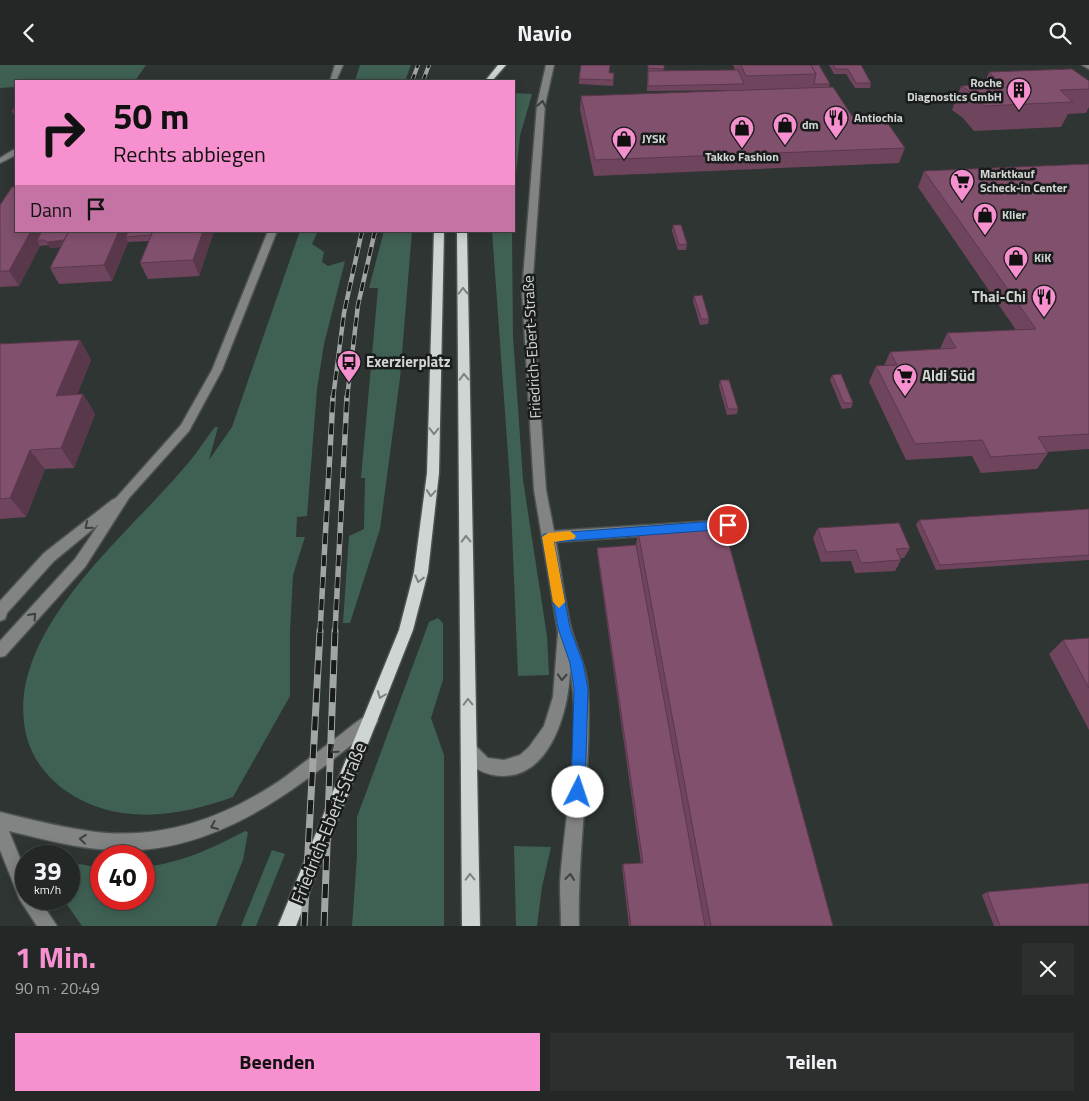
<!DOCTYPE html>
<html lang="de">
<meta charset="utf-8">
<style>
:root{--surface:#232826;--page:#2b302e;--text:#f1f3f6;--muted:#a3a6a7;--line:#404443;--accent:#f790ce}
body{margin:0;font-family:"Titillium Web",sans-serif;background:var(--page);color:var(--text);height:100vh;display:flex;flex-direction:column;font-size:19px;white-space:nowrap}
*{box-sizing:border-box;margin:0}
p{font-size:16px;color:var(--muted)}
.icon{flex:none;width:28px;height:28px;fill:none;stroke:currentColor;stroke-width:2;stroke-linecap:round;stroke-linejoin:round}
.map{position:relative;height:861px;overflow:hidden}
.details{display:flex;flex-direction:column;background:var(--surface);flex:1}
.details>*{flex:none}
.banner{position:absolute;left:15px;top:15px;width:500px;height:152px;border-radius:0px;box-shadow:0 2px 12px #0003,0 0 0 1px var(--line);background:#f790ce;color:#111;overflow:hidden}
.speed{position:absolute;left:15px;top:780px;display:flex;gap:10px;font-size:25px;font-weight:700;text-align:center}
.speed>*{display:grid;place-content:center;width:65px;height:65px;border-radius:50%;background:var(--surface);box-shadow:0 2px 12px #0003,0 0 0 1px var(--line);line-height:1}
.speed small{font-size:12px;font-weight:400}
.speed .limit{border:8px solid #d22;background:#fff;color:#111}
.pin{position:absolute;display:grid;place-items:center;width:42px;height:42px;color:#fff;margin:-21px;border:2px solid #fff;border-radius:50%;box-shadow:0 1px 5px #0007}
.me{position:absolute;width:55px;margin:-28px;rotate:4deg;stroke-linejoin:round;filter:drop-shadow(0 0 4px #0008)}
.turn{display:flex;align-items:center;gap:18px;height:105px;padding:0 15px;font-size:22px}
.turn .icon{width:65px;height:65px;stroke-width:2.5}
.turn b{display:block;font-size:35px;line-height:42px}
.then{display:flex;align-items:center;height:48px;padding:0 15px;background:#0003;gap:10px;font-size:19px}
.round{display:grid;place-items:center;flex:none;width:52px;height:52px;border-radius:0px;background:var(--page)}
.headline{display:flex;align-items:center;justify-content:space-between;height:85px;padding:0 15px}
h1{font-size:30px;font-weight:700;line-height:38px;color:var(--accent)}
.primary-button{display:flex;gap:10px;margin-top:auto;padding:10px 15px}
.primary-button a{flex:1;height:58px;border-radius:0px;background:var(--accent);color:#111;font-size:20px;font-weight:700;line-height:58px;text-align:center}
.primary-button a+a{background:var(--page);color:var(--text)}
header{display:flex;justify-content:space-between;align-items:center;height:65px;padding:0 15px;background:var(--surface);font-size:22px;font-weight:700}
.map>svg:first-child{display:block}
</style>
<header><svg class="icon" aria-label="back" viewBox="0 0 24 24"><path d="M15 5l-7 7 7 7"/></svg>Navio<svg class="icon" aria-label="search" viewBox="0 0 24 24"><circle cx="10" cy="10" r="6"/><path d="M15 15l6 6"/></svg></header>
<div class="map">
<svg width="1089" height="861" viewBox="0 0 1089 861">
<rect width="100%" height="100%" fill="#2f3532"/>
<path fill="#3f6153" d="M0,0H146L135,16H16V22L0,23Z
M360,0H411L405,16H355Z
M514,28L532,29L520,71L514,129Z
M300,166H318L312,179L324,187L322,197L328,201L345,196L324,279L317,324L307,451L297,452L296,472H305L293,510L290,567V631L233,732C178,752 117,761 66,726C48,713 33,695 27,673C0,571 125,473 183,404C195,391 204,376 215,362H218L209,395L232,362Z
M384,166H412L400,313L380,464L350,558H343L349,471L364,464L365,413H361L378,223H369Z
M492,166H512L513,271L523,415L547,571L549,610L518,611L510,417Z
M438,553L443,558V615L431,653L444,690V861H352L357,791V752L429,557Z
M245,766L248,767L243,795L216,861H82L63,834H69V814L79,799L101,803V834H144V802C181,798 213,783 245,766Z
M514,781L551,782L542,822L537,861H516Z
M272,785L285,789L256,861H241Z"/>
<g fill="none" stroke-linecap="round" stroke-linejoin="round">
<defs>
<path id="minor" d="M335,0H343L336,16H330Z
M546,0H554L545,40L532,226L546,425L554,466L728,455L733,456L734,460L733,464L728,465L556,477C561,505 564,535 571,563C577,584 587,603 588,625C592,704 577,782 579,861H561C561,847 560,833 560,819C564,750 583,674 570,605C569,647 549,720 493,710C478,707 467,699 461,685L463,680L469,677L475,680L488,693L504,695L520,690L529,682L544,661L553,632L558,567L534,425L522,226L537,40Z
M1082,0H1089V4Z
M13,85H16V90L0,98V93Z
M268,166H277L222,305L189,366L129,433L85,502L5,591L0,592V576L75,494L99,459L54,496L7,548L5,554L0,556V536L44,488L112,435L116,433L181,360L212,305Z
M370,649L375,651L378,656L375,661C298,723 215,792 110,785C75,783 42,774 9,766L26,808V834H39L57,861H37L20,835L0,785V747C32,755 64,763 96,767C165,775 229,751 285,712C302,699 319,686 336,673C347,665 358,654 370,649Z"/>
<path id="major" d="M498,0H506L492,16H485Z
M434,166H444L439,408L428,507L413,565L296,861H278L399,565L414,507L427,408Z
M457,166H467L480,861H462Z"/>
</defs>
<use href="#minor" stroke="#4c524f" stroke-width="3"/>
<use href="#major" stroke="#4c524f" stroke-width="3"/>
<use href="#minor" fill="#818482" fill-rule="evenodd"/>
<use href="#major" fill="#ced5d2" fill-rule="evenodd"/>
<defs>
<path id="rail-far3" d="M412,16L418,0
M423,16L429,0"/>
<path id="rail-far2" d="M333,333L344,248L362,166
M347,333L358,240L375,166"/>
<path id="rail-far1" d="M320,567L333,332
M335,567L347,332"/>
<path id="rail" d="M304,861L320,566
M324,861L335,566"/>
</defs>
<use href="#rail-far3" stroke="#a1a6a4" stroke-width="4"/>
<use href="#rail-far2" stroke="#a1a6a4" stroke-width="4.5"/>
<use href="#rail-far1" stroke="#a1a6a4" stroke-width="5.5"/>
<use href="#rail" stroke="#a1a6a4" stroke-width="7"/>
<use href="#rail-far3" stroke="#191c1a" stroke-width="2.5" stroke-dasharray="7" stroke-linecap="butt"/>
<use href="#rail-far2" stroke="#191c1a" stroke-width="3" stroke-dasharray="9" stroke-linecap="butt"/>
<use href="#rail-far1" stroke="#191c1a" stroke-width="4" stroke-dasharray="11" stroke-linecap="butt"/>
<use href="#rail" stroke="#191c1a" stroke-width="5" stroke-dasharray="14" stroke-linecap="butt"/>
</g>
<path fill="#6f455e" d="M648,0H664V6L735,5L733,0H819L830,19L829,22L852,51L905,83L899,98L594,111L580,45L581,31L743,25L647,26Z
M829,0H861L871,18L870,23H855L846,9H834Z
M989,7L1089,16V42L1086,48L1068,49L1061,62L974,66L963,53L952,45L961,21L984,20Z
M609,8H614L613,21L579,19V14Z
M16,40V53L12,46Z
M1089,99V384L1047,387L1048,388L1037,404L981,408L972,391L906,395L869,317L876,301H884L890,287L940,284L947,268L1016,265L918,122L924,106Z
M0,140L16,166H214L199,211L148,214L140,198L149,176L128,177L112,216L59,219L50,203L61,182L50,183L48,180L40,181L19,221L0,222Z
M673,160L687,179L686,185H678L672,166Z
M694,231L709,254L708,259L700,260L693,236Z
M80,275L91,295L77,329H83L95,349L74,403L45,404L26,452L0,454V279Z
M832,310L853,338L851,343L842,344L830,315Z
M720,315L738,344L737,349L727,350L719,321Z
M1089,444V495L936,505L916,460L919,455Z
M818,463L910,483L904,493H900L901,495L895,506L855,508L851,496L821,497L813,473Z
M638,467L833,861H629L622,802L623,799L641,798L597,488V483L636,480Z
M1089,573V665L1049,589L1063,575Z
M987,827L1089,861H994L982,830Z"/>
<path fill="#5a384c" d="M31,166H48L37,175L40,181L19,221L9,206Z
M119,166H133L126,172L128,177L112,216L104,200Z
M203,166H214L199,211L193,195Z
M75,174L78,179L50,183L47,177Z
M80,275L91,295L69,351L56,331Z
M83,329L95,349L74,403L61,383Z
M30,385L45,404L26,452L10,433Z"/>
<path fill="#81506d" stroke="#5a384c" d="M581,0H610L609,8H614L613,15L579,14Z
M648,0H664V4L648,3Z
M741,0H811L816,9L746,11Z
M811,0H819L830,19H814L816,9Z
M833,0H861L871,18H856L848,4H836Z
M1072,4L1089,16V24L1060,25L1073,37L984,41L973,28L961,21L1001,19L989,7Z
M738,5L744,19L648,21V6Z
M106,15L105,16H71Z
M833,22L852,51L882,50L905,83L595,95L581,31Z
M16,40V46H12Z
M1089,99V369L1038,372L1048,388L991,392L982,375L915,379L876,301L897,300L890,287L956,283L947,268L1036,264L924,106Z
M12,122H16V166H31L9,206H0V140Z
M673,160H681L687,179L679,180Z
M42,166H69L64,175L47,177L45,175H37Z
M69,166H119L104,200L50,203Z
M128,166H153L151,170L126,172Z
M153,166H203L193,195L140,198Z
M702,230L709,254H701L694,231Z
M80,275L56,331L83,329L61,383L30,385L10,433L0,434V279Z
M841,309L853,338H844L832,310Z
M720,315H729L738,344H728Z
M1089,444V490L940,500L919,455Z
M899,458L910,483L896,484L901,495L861,498L856,485L826,487L818,463Z
M724,461L833,861H711L638,467Z
M636,480L705,861H631L623,799L643,798L597,483Z
M1089,573V623L1063,575Z
M1089,818V861H1000L987,827Z"/>
<defs><path id="oneway-chevron" d="M-2-3.5L2.5 0L-2 3.5" fill="none" stroke-width="1.6" stroke-linecap="round" stroke-linejoin="round" transform="scale(1.25)"/></defs>
<g stroke="#3d403e">
<use href="#oneway-chevron" transform="translate(542 39) rotate(-80)"/>
<use href="#oneway-chevron" transform="translate(88 461) rotate(141)"/>
<use href="#oneway-chevron" transform="translate(33 551) rotate(-48)"/>
<use href="#oneway-chevron" transform="translate(562 612) rotate(93)"/>
<use href="#oneway-chevron" transform="translate(334 685) rotate(141)"/>
<use href="#oneway-chevron" transform="translate(214 761) rotate(157)"/>
<use href="#oneway-chevron" transform="translate(83 774) rotate(-174)"/>
<use href="#oneway-chevron" transform="translate(570 812) rotate(-84)"/>
</g>
<g stroke="#7d827f">
<use href="#oneway-chevron" transform="translate(463 226) rotate(-91)"/>
<use href="#oneway-chevron" transform="translate(464 312) rotate(-91)"/>
<use href="#oneway-chevron" transform="translate(434 366) rotate(91)"/>
<use href="#oneway-chevron" transform="translate(431 428) rotate(95)"/>
<use href="#oneway-chevron" transform="translate(466 474) rotate(-91)"/>
<use href="#oneway-chevron" transform="translate(419 514) rotate(104)"/>
<use href="#oneway-chevron" transform="translate(381 630) rotate(111)"/>
<use href="#oneway-chevron" transform="translate(468 637) rotate(-91)"/>
<use href="#oneway-chevron" transform="translate(470 812) rotate(-91)"/>
</g>
<path fill="#1a73e8" stroke="#114b97" d="M728,455L734,460L728,464L554,477L570,563L583,598L588,624L585,727L583,732L578,735L573,732L571,727L574,624L570,598L558,563L542,472L544,469Z"/>
<path fill="#f59e0b" d="M570,466L576,471L574,474L554,477L565,537L559,543L553,537L542,472L548,468Z"/>
<defs>
<symbol id="building-pin" viewBox="-11 -11 22 30"><path d="M0 17L-7.5 6A9.5 9.5 0 1 1 7.5 6Z" fill="#f790ce" stroke="#191c1a"/><path d="M-4-6H4V6H1V3H-1V6H-4ZM-2.5-4.3h1.7v1.8h-1.7ZM.8-4.3h1.7v1.8H.8ZM-2.5-1h1.7V.8h-1.7ZM.8-1h1.7V.8H.8Z" fill="#111"/></symbol>
<symbol id="restaurant-pin" viewBox="-11 -11 22 30"><path d="M0 17L-7.5 6A9.5 9.5 0 1 1 7.5 6Z" fill="#f790ce" stroke="#191c1a"/><path d="M-5-6h1v4h1v-4h1v4h1v-4h1v5L-1.5 .5V6h-2V.5L-5-1ZM5-6V6H3V1.5H1.5Q1.5-4 5-6Z" fill="#111"/></symbol>
<symbol id="shop-pin" viewBox="-11 -11 22 30"><path d="M0 17L-7.5 6A9.5 9.5 0 1 1 7.5 6Z" fill="#f790ce" stroke="#191c1a"/><path d="M-5-2.5h2.3a2.7 3.5 0 0 1 5.4 0H5L5.5 6h-11ZM-1.5-2.5h3a1.5 2.3 0 0 0-3 0Z" fill="#111"/></symbol>
<symbol id="supermarket-pin" viewBox="-11 -11 22 30"><path d="M0 17L-7.5 6A9.5 9.5 0 1 1 7.5 6Z" fill="#f790ce" stroke="#191c1a"/><path d="M-6-5.5h2.5l.6 2H6L4.5 2H-2.5L-4.4-4H-6ZM-1.5 3.2a1.3 1.3 0 1 0 .1 0ZM3 3.2a1.3 1.3 0 1 0 .1 0Z" fill="#111"/></symbol>
<symbol id="bus-pin" viewBox="-11 -11 22 30"><path d="M0 17L-7.5 6A9.5 9.5 0 1 1 7.5 6Z" fill="#f790ce" stroke="#191c1a"/><path d="M-5-6H5V4H4V6H2V4H-2V6H-4V4H-5ZM-3.5-4V0h7V-4ZM-3.5 1.2v1.5H-2V1.2ZM2 1.2v1.5H3.5V1.2Z" fill="#111"/></symbol>
</defs>
<g fill-rule="evenodd">
<use href="#building-pin" x="1005" y="11" width="28" height="38"/>
<use href="#restaurant-pin" x="822" y="39" width="28" height="38"/>
<use href="#shop-pin" x="771" y="46" width="28" height="38"/>
<use href="#shop-pin" x="728" y="49" width="28" height="38"/>
<use href="#shop-pin" x="610" y="60" width="28" height="38"/>
<use href="#supermarket-pin" x="948" y="102" width="28" height="38"/>
<use href="#shop-pin" x="971" y="136" width="28" height="38"/>
<use href="#shop-pin" x="1002" y="179" width="28" height="38"/>
<use href="#restaurant-pin" x="1030" y="218" width="28" height="38"/>
<use href="#bus-pin" x="335" y="283" width="28" height="38"/>
<use href="#supermarket-pin" x="891" y="297" width="28" height="38"/>
</g>
<g text-anchor="middle" stroke-width="5" stroke-linejoin="round" paint-order="stroke">
<g font-size="12" font-weight="bold" fill="#d1d5d3" stroke="#191c1a" text-anchor="start">
<text x="1002" y="22" text-anchor="end">Roche<tspan x="1002" dy="14">Diagnostics GmbH</tspan></text>
<text x="854" y="57">Antiochia</text>
<text x="802" y="64">dm</text>
<text x="642" y="78">JYSK</text>
<text x="742" y="96" text-anchor="middle">Takko Fashion</text>
<text x="980" y="113">Marktkauf<tspan x="980" dy="14">Scheck-in Center</tspan></text>
<text x="1002" y="154">Klier</text>
<text x="1034" y="197">KiK</text>
</g>
<g font-size="15" font-weight="bold" fill="#d1d5d3" stroke="#191c1a" text-anchor="start">
<text x="1026" y="237" text-anchor="end">Thai-Chi</text>
<text x="366" y="302">Exerzierplatz</text>
<text x="922" y="316">Aldi Süd</text>
</g>
<g font-size="15" fill="#d1d5d3" stroke="#191c1a">
<text transform="translate(532 282) rotate(-93)" y="5">Friedrich-Ebert-Straße</text>
</g>
<g font-size="18" fill="#d1d5d3" stroke="#191c1a">
<text transform="translate(329 758) rotate(-68)" y="6">Friedrich-Ebert-Straße</text>
</g>
</g>
</svg>
<div class="speed"><div>39<small>km/h</small></div><div class="limit">40</div></div>
<div class="pin" style="left:728px;top:460px;background:#d93025"><svg class="icon" aria-label="arrive" viewBox="0 0 24 24"><path d="M6 21V4h12l-3 4 3 4H6"/></svg></div>
<svg class="me" style="left:578px;top:727px" viewBox="-20 -20 40 40"><circle r="19" fill="#fff"/><path d="M0-13L10 11 0 6-10 11z" fill="#1a73e8"/></svg>
<div class="banner">
<div class="turn"><svg class="icon" aria-label="right" viewBox="0 0 24 24"><path d="M7 20v-9h11M14 6l5 5-5 5"/></svg><div><b>50 m</b>Rechts abbiegen</div></div>
<div class="then">Dann<svg class="icon" aria-label="arrive" viewBox="0 0 24 24"><path d="M6 21V4h12l-3 4 3 4H6"/></svg></div>
</div>
</div>
<section class="details">
<div class="headline"><div><h1>1 Min.</h1><p>90 m · 20:49</p></div><a class="round"><svg class="icon" aria-label="close" viewBox="0 0 24 24"><path d="M6 6l12 12M18 6L6 18"/></svg></a></div>
<div class="primary-button"><a>Beenden</a><a>Teilen</a></div>
</section>
